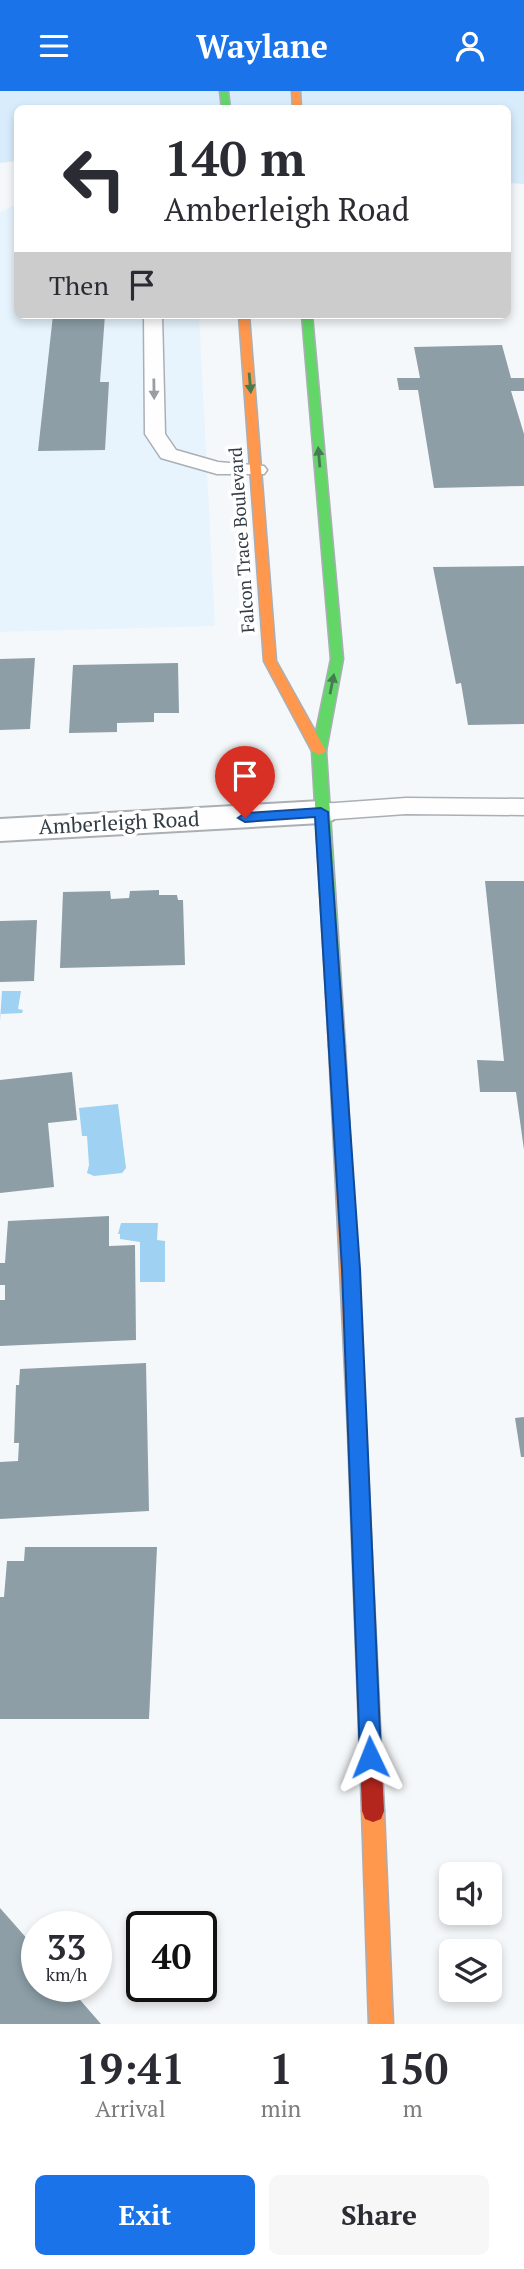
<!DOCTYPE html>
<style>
:root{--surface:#fff;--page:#f7f7f7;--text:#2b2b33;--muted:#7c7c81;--accent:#1a73e8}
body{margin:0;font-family:"PT Serif",serif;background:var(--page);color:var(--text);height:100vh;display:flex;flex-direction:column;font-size:26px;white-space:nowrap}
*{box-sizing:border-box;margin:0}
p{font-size:23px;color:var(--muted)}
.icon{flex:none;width:38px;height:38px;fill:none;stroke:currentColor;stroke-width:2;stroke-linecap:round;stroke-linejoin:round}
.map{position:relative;height:1933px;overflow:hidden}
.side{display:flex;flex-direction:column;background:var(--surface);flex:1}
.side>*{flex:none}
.guide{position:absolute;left:14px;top:14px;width:497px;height:214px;border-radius:10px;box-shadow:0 4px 10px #0003;background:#fff;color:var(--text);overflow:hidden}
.buttons{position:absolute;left:439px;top:1771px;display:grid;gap:14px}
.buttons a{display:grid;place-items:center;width:63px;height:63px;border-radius:10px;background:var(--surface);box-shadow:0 4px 10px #0003;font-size:35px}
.speed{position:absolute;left:21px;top:1820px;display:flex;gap:14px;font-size:35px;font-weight:700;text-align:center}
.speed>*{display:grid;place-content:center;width:91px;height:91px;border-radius:50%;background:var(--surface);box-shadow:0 4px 10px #0003;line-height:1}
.speed small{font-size:18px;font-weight:400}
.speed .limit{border:4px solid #111;border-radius:10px;background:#fff;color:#111}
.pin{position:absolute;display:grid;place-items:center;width:60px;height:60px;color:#fff;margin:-72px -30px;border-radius:50% 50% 50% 0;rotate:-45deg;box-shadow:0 0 7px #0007}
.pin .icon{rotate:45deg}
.me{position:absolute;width:77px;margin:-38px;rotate:358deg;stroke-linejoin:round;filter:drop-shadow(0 0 5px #0008)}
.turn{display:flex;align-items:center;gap:24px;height:147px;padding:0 35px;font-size:32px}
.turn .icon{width:91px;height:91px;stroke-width:2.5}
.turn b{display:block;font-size:49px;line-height:60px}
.then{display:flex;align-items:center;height:66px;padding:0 35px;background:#0003;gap:14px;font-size:26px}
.eta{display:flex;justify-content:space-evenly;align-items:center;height:119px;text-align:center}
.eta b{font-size:42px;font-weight:800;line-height:49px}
.button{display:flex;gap:14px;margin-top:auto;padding:14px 35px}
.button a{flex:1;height:80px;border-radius:10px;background:var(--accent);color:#fff;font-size:28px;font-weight:800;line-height:80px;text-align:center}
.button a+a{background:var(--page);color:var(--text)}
header{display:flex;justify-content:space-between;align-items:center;height:91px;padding:0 35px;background:var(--accent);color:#fff;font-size:32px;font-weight:800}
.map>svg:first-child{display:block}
</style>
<header><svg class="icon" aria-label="menu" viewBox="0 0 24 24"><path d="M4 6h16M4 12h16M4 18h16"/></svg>Waylane<svg class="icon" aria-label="person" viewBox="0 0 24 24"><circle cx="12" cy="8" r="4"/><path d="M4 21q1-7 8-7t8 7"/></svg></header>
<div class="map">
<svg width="524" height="1933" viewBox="0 0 524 1933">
<rect width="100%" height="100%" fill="#f5f8fa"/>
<path fill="#e7f4fd" d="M17,113L18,224H199L215,535L0,541V121Z"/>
<path fill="#d8ecfb" d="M0,0H524V93L508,92V18H18L17,70L0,72Z"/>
<path fill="#9ed1f2" d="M2,900H21L18,918L23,919L22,922L1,923L0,931Z
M118,1013L126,1077L122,1082L94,1085L87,1082L89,1074L87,1045H82L79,1017Z
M121,1132H158L157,1149L165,1150V1191H140V1151L120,1148V1143H118Z"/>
<path fill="#8d9ea6" d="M53,224H105L100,291H109L105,359L38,360Z
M502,254L511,287H524V300H511L524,343V395L434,397L418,299H399L397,287H420L414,256Z
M524,475V633L468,634L461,592L456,593L433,476Z
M35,567L30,638L0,639V568Z
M178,572L179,622H154V631L117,632V641L69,642L73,574Z
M485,790H524V1059L516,1001H480L477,969L504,970Z
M159,799V804H177L178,809H183L185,874L60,877L63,801L110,800L111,808L129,807L130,800Z
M37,829L34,890L0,891V830Z
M72,981L77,1029L48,1032L54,1096L0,1102V989Z
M109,1125V1155L135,1154L136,1249L0,1255V1209H5V1194H0V1172H5L8,1130Z
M146,1272L149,1420L0,1428V1371L18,1370L19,1352H14L16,1294H19L20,1278Z
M524,1326V1366H521L515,1327Z
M25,1456H157L149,1628H0V1506H4L7,1470H24Z
M0,1817L37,1859V1895H68L101,1933H0Z"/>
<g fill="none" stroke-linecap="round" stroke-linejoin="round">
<defs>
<path id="lane" d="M144,224H162L165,343L176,359L218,371L264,375L267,379L264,383H217L161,367L145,343Z
M406,707L524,708V724L406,723L321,729L312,727L308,721L312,715L321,713Z"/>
<path id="street" d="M321,710L333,713L338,721L333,729L321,732L0,750V728Z"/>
<path id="fast" d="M220,0H228L230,18H222Z
M302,224H312L343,568L326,660L345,955L337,961L329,955L312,660L331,568Z"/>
<path id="slow" d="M292,0H300L301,18H293Z
M239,224H249L276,570L326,660L319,664L312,660L264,570Z
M337,949L345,955L366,1340L364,1346L357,1348L350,1346L348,1340L329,955Z
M373,1709L381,1712L384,1720L393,1933H369L362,1720L365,1712Z"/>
<path id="jam" d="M357,1332L364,1334L366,1340L384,1720L381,1728L373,1731L365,1728L362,1720L348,1340L350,1334Z"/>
</defs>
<use href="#lane" stroke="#aaafb4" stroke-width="3"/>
<use href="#street" stroke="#aaafb4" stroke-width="4"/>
<use href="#fast" stroke="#aaafb4" stroke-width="3"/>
<use href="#slow" stroke="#aaafb4" stroke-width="3"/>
<use href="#jam" stroke="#aaafb4" stroke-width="3"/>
<use href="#lane" fill="#fefefe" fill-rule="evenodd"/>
<use href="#street" fill="#fefefe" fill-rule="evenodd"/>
<use href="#fast" fill="#63d668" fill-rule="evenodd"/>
<use href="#slow" fill="#ff974d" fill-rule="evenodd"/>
<use href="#jam" fill="#b3261e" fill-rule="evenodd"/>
</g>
<defs><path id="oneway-solid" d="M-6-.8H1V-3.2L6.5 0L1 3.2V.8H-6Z" transform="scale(1.75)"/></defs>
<g fill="#467a53">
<use href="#oneway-solid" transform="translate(250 292) rotate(85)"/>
<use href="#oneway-solid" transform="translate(319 366) rotate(-95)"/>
<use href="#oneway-solid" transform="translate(332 593) rotate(-79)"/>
</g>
<use fill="#989ea2" href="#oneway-solid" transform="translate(154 298) rotate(89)"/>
<path fill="#1a73e8" stroke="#114b97" stroke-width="2" d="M321,717L328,721L360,1178L381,1666L378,1674L370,1677L363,1674L360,1666L342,1178L315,726L245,731L238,727L245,722Z"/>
<g text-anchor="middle" stroke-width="7" stroke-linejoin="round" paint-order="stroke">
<g font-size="18" fill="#323d45" stroke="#fff">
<text transform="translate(242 449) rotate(-94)" y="6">Falcon Trace Boulevard</text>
</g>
<g font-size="21" fill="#323d45" stroke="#fff">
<text transform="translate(119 732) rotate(-3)" y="7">Amberleigh Road</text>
</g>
</g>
</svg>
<div class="buttons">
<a><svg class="icon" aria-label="sound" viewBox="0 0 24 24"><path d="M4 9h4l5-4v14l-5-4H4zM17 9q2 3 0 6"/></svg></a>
<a><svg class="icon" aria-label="layers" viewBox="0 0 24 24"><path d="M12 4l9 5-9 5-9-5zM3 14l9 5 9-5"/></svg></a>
</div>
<div class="speed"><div>33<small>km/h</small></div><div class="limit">40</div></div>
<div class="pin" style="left:245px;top:727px;background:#d93025"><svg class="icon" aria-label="arrive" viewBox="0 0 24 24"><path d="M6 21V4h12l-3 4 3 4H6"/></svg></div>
<svg class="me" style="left:370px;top:1666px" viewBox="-20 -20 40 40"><path d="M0-17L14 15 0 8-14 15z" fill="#1a73e8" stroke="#fff" stroke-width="4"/></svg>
<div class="guide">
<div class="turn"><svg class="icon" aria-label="left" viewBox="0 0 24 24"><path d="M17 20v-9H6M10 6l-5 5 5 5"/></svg><div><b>140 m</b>Amberleigh Road</div></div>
<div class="then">Then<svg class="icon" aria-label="arrive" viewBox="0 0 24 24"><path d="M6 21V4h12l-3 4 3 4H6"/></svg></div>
</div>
</div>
<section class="side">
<div class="eta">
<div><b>19:41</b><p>Arrival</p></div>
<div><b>1</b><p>min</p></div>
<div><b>150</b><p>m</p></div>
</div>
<div class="button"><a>Exit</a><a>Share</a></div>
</section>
